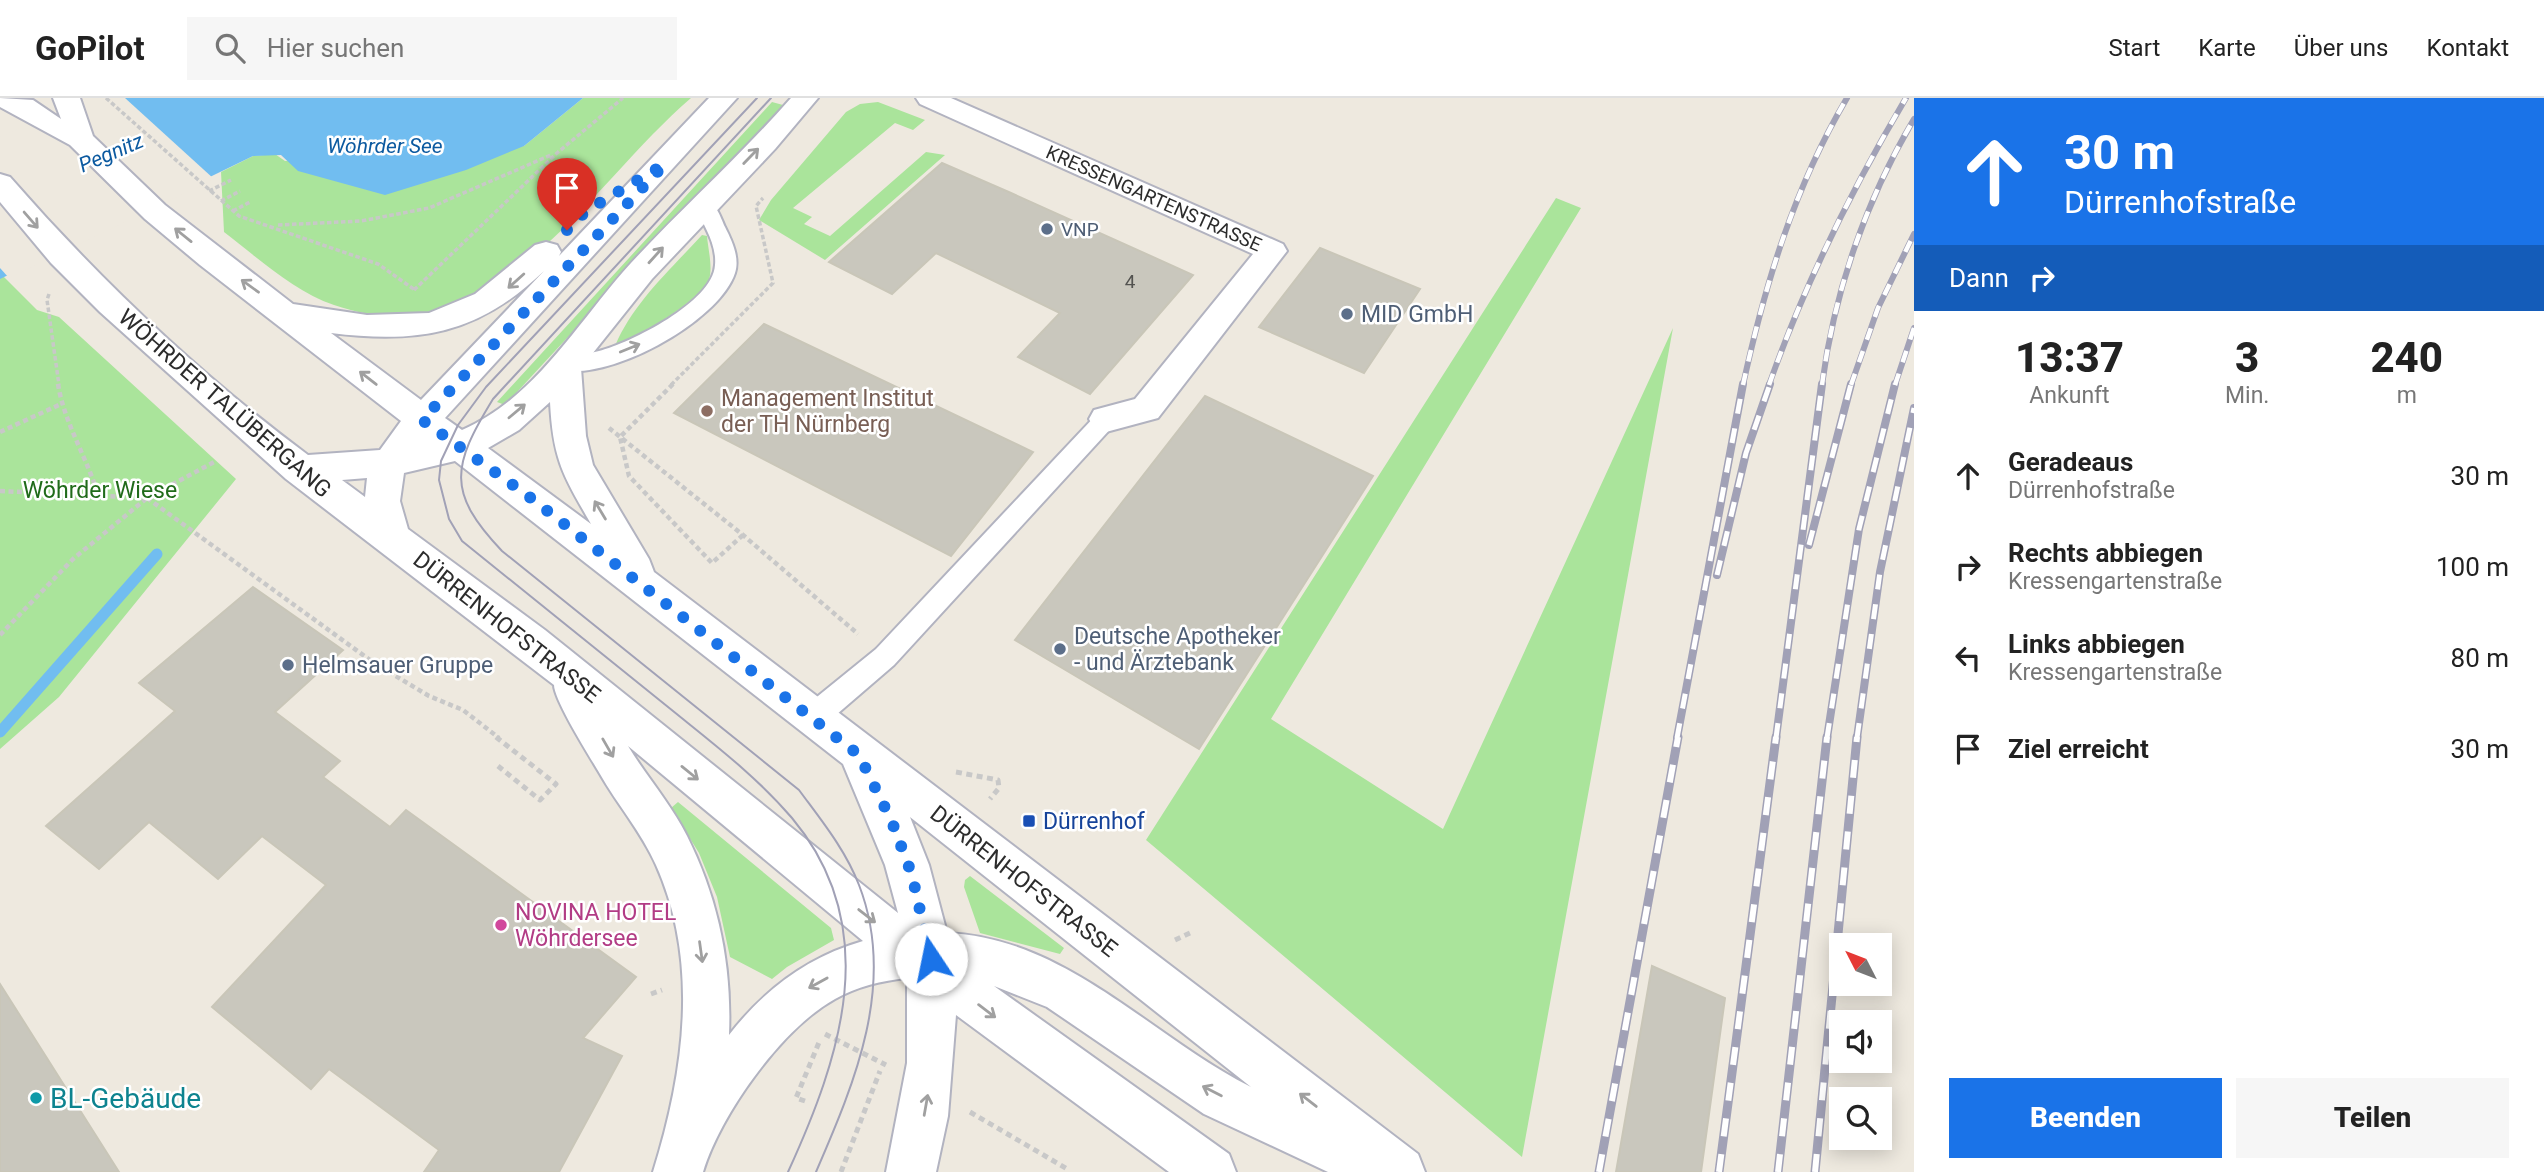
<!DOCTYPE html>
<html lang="de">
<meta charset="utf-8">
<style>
:root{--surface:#fff;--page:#f6f6f6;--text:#222;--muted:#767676;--line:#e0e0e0;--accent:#1a73e8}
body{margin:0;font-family:Roboto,sans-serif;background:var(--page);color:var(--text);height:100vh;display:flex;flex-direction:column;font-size:26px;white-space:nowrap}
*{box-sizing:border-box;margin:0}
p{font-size:23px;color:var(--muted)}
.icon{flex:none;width:38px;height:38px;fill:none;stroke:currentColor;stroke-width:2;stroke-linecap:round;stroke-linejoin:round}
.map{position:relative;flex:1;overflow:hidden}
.side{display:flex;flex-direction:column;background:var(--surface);width:630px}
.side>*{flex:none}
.top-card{background:#1a73e8;color:#fff;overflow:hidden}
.needle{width:46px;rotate:312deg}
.controls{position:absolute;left:1829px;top:835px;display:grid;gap:14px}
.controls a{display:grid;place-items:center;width:63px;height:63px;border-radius:0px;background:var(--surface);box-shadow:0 4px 18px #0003;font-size:35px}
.pin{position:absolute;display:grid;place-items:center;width:60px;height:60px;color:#fff;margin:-72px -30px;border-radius:50% 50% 50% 0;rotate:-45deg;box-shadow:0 0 7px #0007}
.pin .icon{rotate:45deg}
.me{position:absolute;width:77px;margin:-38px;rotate:349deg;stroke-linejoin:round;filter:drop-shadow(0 0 5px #0008)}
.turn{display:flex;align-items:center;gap:24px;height:147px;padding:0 35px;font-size:32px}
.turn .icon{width:91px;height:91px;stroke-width:2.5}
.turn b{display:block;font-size:49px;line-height:60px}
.then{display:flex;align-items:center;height:66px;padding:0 35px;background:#0003;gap:14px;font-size:26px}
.eta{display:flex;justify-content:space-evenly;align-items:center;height:119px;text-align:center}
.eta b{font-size:42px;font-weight:800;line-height:49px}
.primary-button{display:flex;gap:14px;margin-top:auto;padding:14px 35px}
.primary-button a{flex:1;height:80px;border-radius:0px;background:var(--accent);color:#fff;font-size:28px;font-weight:800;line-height:80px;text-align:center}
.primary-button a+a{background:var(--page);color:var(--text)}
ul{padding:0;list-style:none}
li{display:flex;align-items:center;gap:21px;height:91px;padding:0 35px}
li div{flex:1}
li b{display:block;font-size:26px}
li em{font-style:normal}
header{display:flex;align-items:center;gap:42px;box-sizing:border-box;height:98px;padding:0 35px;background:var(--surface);border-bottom:2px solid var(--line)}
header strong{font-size:33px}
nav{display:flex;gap:38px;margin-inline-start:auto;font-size:24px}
.search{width:490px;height:63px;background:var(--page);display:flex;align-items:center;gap:18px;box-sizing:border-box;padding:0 24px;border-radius:0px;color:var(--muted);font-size:26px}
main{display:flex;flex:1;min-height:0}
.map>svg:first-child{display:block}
</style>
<header>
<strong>GoPilot</strong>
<div class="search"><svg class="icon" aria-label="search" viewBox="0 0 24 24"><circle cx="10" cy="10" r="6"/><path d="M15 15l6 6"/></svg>Hier suchen</div>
<nav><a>Start</a><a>Karte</a><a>Über uns</a><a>Kontakt</a></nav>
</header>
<main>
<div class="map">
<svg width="1914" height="1074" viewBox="0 0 1914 1074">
<rect width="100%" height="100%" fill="#eee9df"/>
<path fill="#aae49b" d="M583,0H691C588,88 494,263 334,207C293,193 257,159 224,134L221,74L253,58L275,56L285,63L524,48Z
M772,4L783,7L505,307L497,304Z
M878,4L925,22L913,32L895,25L793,110L812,119L804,126L830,138L926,54L945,57L825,162L759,122L771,102L846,14L860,6Z
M1556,100L1581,110L1271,621L1443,731L1673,230L1522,1059L1146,742Z
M702,137L707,138C708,151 713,169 709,182C703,201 635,241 615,248C633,205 670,172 702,137Z
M0,175L37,212L59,219L236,381L59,599L0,651Z
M678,704L831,830L834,842L787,869L772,881L730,859L717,799L699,755L671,710Z
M970,778L1064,850L1060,856L980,835L964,789L965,782Z"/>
<path fill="#71bdf0" d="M98,0H583L524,48L466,72L385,97L298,73L281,57L253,58L0,181V43Z"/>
<path fill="#eee9df" d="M89,0H125L214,81L9,180L0,170V39Z"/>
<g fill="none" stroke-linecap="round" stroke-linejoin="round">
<path stroke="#71bdf0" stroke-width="11" d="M0,634L157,456"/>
</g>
<path fill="#c9c7bd" stroke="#c9c6b8" stroke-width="2" d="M942,65L1011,95L1193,177L1090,296L1018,259L1060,215L936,155L892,196L829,164Z
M1320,150L1420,191L1364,275L1259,229Z
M764,226L1033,354L951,458L674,315Z
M1205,298L1373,378L1199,651L1015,542Z
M253,489L343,552L275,614L340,663L323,679L390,729L406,712L636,879L583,940L622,958L559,1074H424L439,1052L329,971L311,991L212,909L326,787L262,738L218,781L149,724L99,771L46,728L175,613L139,585Z
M1652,868L1725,900L1701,1074H1616Z
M0,886L119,1074H0Z"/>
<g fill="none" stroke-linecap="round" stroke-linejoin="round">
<defs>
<path id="service" d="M704,101C716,104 720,118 725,129C732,143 740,160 735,175C719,224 606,286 556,271L553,265L556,259C570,255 585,257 599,253C630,245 713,204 715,167C717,146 703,126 694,107Z
M1106,312L1114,315L1118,321L1114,327L894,567L822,629L812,632L802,629L798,620L802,611L876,551L1098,315Z"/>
<path id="minor" d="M916,0H951L1283,146L1287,153L1158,320L1106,334L1094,330L1089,321L1094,312L1135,301L1253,156L920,6Z"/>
<path id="secondary" d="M0,0L33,2L61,21L53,0H80L93,38L165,107L293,206L367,217L429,215L475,196L535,147L546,144L557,147L561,154L559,158L709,0H737L445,320L462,332C537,299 578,223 631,165C683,109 740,58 791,0H818L775,51L652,181L581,270L586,338L593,367L649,461L654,474L1418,1056L1425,1074H1328L1204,1016L1047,909L994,888L1229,1056L1236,1074H1169L956,917L948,1018L936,1074H886L907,965V880C881,883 858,888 835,901C782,930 720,1017 703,1074H653C684,975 700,865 656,767C642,735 617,706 600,676C590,659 554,602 554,587L286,381L100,214L51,165L0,104V76L10,79C99,181 199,276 308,357L380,352L401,323L200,167L145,121L70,47L0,9ZM544,173L421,302L331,235C419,246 478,236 544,173ZM550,304C553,362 563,377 591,426L488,350L519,332ZM455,363L843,666L885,767L898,815L545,532L408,431L400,403L404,375ZM367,380L365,399L342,382ZM628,648L863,843C807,859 764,892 729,937C732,867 718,800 687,738C671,706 646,678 628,648ZM910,719L1251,989C1150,938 1067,840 947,835L929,767Z"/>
</defs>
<use href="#service" stroke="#b2b3c0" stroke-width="4"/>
<use href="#minor" stroke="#b2b3c0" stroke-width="4"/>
<use href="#secondary" stroke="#b2b3c0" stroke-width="4"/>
<path stroke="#c8c8c8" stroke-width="3.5" stroke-dasharray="4.5 2.5" stroke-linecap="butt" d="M106,0L239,118L378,166L415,192
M209,93L231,82
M221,103L240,93
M233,113L250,104
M278,127L361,123L429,110L551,57
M414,192L557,55L623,0
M49,196L47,202L59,287
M671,287L773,185L756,108L763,100"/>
<path stroke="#c8c8c8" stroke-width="4.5" stroke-dasharray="5 3.5" stroke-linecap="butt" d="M58,286C64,325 88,361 99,400
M673,286L620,339L629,378L712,465L743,437
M609,330L743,437L858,536
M0,334L61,306
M0,393L146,400
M147,400L374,565L429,598L463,612L499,640
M0,537L73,461L147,400L216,363"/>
<path stroke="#c8c8c8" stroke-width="5" stroke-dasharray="6 4.5" stroke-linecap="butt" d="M496,639L556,686L540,702L498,668
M956,674L998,682L999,690L990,701
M1175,842L1190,835
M651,896L662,892
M825,936L886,967
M805,1003L796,1000L820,942
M970,1014L1069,1072
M841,1074L880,973"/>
<use href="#service" fill="#fff" fill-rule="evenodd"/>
<use href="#minor" fill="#fff" fill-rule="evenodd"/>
<use href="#secondary" fill="#fff" fill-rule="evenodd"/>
<path stroke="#a1a1b6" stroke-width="2" d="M757,0L486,289L458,327L441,363L439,382L449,421L462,443C532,500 603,556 673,613C715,647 757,679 792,720C884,830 841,958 788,1074
M771,0L493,301C452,368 446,394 502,453L799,692C821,722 845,751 859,787C897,885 855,984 816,1074"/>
<defs>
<path id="rail-far2" d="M1743,287C1765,186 1794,90 1847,0
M1769,287C1804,187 1852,91 1906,0
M1822,287C1834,194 1866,102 1914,21
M1851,287L1878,210L1914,136
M1895,287L1914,230"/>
<path id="rail-far1" d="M1809,447L1851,286
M1717,477L1746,355L1770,286
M1677,640L1743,286
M1776,640L1822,286
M1827,640L1859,431L1895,286
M1857,640L1880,474L1914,310"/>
<path id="rail" d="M1599,1074L1678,639
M1719,1074L1776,639
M1778,1074L1827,639
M1815,1074L1857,639"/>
</defs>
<use href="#rail-far2" stroke="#a1a1b6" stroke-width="6"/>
<use href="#rail-far1" stroke="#a1a1b6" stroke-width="8"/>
<use href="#rail" stroke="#a1a1b6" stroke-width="9"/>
<use href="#rail-far2" stroke="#fff" stroke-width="4.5" stroke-dasharray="12" stroke-linecap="butt"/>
<use href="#rail-far1" stroke="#fff" stroke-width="5" stroke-dasharray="15" stroke-linecap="butt"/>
<use href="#rail" stroke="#fff" stroke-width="6" stroke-dasharray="18" stroke-linecap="butt"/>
</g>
<defs><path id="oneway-shaft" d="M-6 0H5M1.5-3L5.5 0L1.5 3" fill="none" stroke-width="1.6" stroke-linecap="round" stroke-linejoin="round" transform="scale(1.75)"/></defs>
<g stroke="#a0a0a0">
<use href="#oneway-shaft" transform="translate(751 58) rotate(-46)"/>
<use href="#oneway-shaft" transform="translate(31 122) rotate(49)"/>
<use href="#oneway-shaft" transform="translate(183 137) rotate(-141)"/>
<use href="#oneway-shaft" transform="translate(656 157) rotate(-48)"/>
<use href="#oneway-shaft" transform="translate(516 183) rotate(138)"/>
<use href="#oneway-shaft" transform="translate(250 188) rotate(-144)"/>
<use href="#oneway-shaft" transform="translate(630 250) rotate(-22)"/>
<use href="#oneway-shaft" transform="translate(368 280) rotate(-142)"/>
<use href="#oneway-shaft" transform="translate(517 313) rotate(-40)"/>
<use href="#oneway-shaft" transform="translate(600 412) rotate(-121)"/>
<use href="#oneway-shaft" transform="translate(608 650) rotate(60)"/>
<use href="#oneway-shaft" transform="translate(690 675) rotate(39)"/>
<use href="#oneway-shaft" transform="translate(867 818) rotate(38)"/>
<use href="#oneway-shaft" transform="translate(701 854) rotate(82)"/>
<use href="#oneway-shaft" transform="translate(818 885) rotate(151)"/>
<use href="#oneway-shaft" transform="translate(987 913) rotate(37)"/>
<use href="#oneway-shaft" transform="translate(1212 993) rotate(-153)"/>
<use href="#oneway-shaft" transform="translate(1308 1002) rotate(-142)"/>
<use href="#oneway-shaft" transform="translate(926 1007) rotate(-80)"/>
</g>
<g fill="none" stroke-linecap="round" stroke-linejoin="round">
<path stroke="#1a73e8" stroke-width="12" stroke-dasharray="0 21.6" d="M567,132L586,113L665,66L422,322L527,397L859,657L892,724L912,777L931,861"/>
</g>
<g fill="#5c6f8a" stroke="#fff" stroke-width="2.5">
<circle cx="1047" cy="131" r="7"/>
<circle cx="1347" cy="216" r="7"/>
<circle cx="1060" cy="551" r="7"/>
<circle cx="288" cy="567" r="7"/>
</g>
<circle fill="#8d6e63" stroke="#fff" stroke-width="2.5" cx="707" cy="313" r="7"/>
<rect fill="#1a4fb4" stroke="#fff" stroke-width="2.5" x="1022" y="716" width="14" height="14" rx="3.5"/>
<circle fill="#d1479c" stroke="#fff" stroke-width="2.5" cx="501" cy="827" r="7"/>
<circle fill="#0f9aa8" stroke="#fff" stroke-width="2.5" cx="36" cy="1000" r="7"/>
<g text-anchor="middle" stroke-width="5" stroke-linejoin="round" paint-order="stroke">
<g font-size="19" fill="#2c2c2c" stroke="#fff">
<text transform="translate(1154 100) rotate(24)" y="7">KRESSENGARTENSTRASSE</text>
</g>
<g font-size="19" fill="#4e5e75" stroke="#fff" text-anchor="start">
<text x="1061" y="138">VNP</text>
</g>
<g font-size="19" fill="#535350">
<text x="1130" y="190">4</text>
</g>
<g font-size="21" font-style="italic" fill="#0c5aa0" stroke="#fff">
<text x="385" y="55">Wöhrder See</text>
<text transform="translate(111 55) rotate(-23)" y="7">Pegnitz</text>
</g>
<g font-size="23" fill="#4e5e75" stroke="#fff" text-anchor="start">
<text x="1361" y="224">MID GmbH</text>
<text x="1074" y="546">Deutsche Apotheker<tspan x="1074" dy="26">- und Ärztebank</tspan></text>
<text x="302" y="575">Helmsauer Gruppe</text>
</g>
<g font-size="23" fill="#785e54" stroke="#fff" text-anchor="start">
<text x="721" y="308">Management Institut<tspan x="721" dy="26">der TH Nürnberg</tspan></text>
</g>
<g font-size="23" fill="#2c2c2c" stroke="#fff">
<text transform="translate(225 305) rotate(41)" y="8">WÖHRDER TALÜBERGANG</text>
<text transform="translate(507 529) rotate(38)" y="8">DÜRRENHOFSTRASSE</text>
<text transform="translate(1024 783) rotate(38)" y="8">DÜRRENHOFSTRASSE</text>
</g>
<g font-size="23" fill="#206b1a" stroke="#fff">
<text x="100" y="400">Wöhrder Wiese</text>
</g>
<g font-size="23" fill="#164399" stroke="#fff" text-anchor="start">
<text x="1043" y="731">Dürrenhof</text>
</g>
<g font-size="23" fill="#b23c85" stroke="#fff" text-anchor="start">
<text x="515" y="822">NOVINA HOTEL<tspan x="515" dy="26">Wöhrdersee</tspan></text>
</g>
<g font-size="28" fill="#0d838f" stroke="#fff" text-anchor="start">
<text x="50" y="1010">BL-Gebäude</text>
</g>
</g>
</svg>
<div class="controls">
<a><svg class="needle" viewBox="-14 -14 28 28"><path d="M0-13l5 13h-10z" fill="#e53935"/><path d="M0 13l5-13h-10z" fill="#767676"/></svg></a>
<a><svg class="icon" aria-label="sound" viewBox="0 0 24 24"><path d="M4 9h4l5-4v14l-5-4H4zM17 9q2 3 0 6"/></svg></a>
<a><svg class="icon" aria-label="search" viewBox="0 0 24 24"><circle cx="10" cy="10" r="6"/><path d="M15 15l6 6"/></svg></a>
</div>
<div class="pin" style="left:567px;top:132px;background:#d93025"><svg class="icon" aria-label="arrive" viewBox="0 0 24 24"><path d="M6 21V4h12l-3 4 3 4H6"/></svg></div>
<svg class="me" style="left:931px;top:861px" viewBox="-20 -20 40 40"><circle r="19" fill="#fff"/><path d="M0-13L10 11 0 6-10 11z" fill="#1a73e8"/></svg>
</div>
<section class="side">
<div class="top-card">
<div class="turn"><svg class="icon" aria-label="ahead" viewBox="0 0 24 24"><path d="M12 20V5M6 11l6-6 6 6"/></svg><div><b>30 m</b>Dürrenhofstraße</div></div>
<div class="then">Dann<svg class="icon" aria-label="right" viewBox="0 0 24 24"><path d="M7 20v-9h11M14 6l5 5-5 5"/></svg></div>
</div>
<div class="eta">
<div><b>13:37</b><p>Ankunft</p></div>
<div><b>3</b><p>Min.</p></div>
<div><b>240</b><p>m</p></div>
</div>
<ul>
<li><svg class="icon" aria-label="ahead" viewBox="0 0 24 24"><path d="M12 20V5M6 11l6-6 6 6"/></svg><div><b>Geradeaus</b><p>Dürrenhofstraße</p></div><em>30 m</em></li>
<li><svg class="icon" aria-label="right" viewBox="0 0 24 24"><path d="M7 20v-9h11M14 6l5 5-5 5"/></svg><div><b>Rechts abbiegen</b><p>Kressengartenstraße</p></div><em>100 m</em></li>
<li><svg class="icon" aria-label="left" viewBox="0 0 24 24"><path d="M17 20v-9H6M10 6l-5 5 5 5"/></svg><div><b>Links abbiegen</b><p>Kressengartenstraße</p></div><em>80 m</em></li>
<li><svg class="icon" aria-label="arrive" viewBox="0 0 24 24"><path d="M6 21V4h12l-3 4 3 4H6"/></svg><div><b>Ziel erreicht</b></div><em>30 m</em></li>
</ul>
<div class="primary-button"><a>Beenden</a><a>Teilen</a></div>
</section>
</main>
